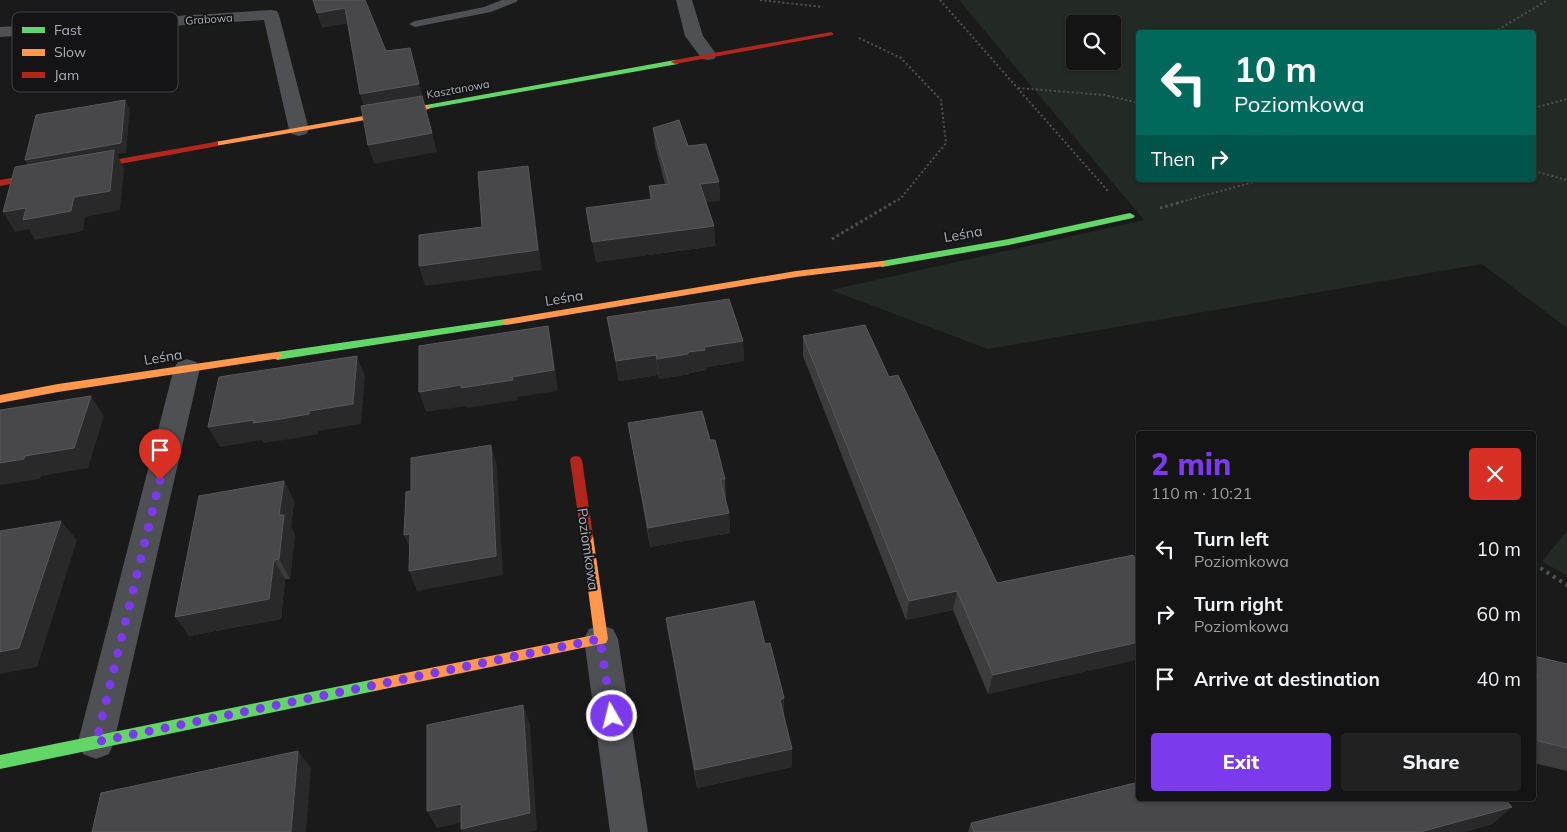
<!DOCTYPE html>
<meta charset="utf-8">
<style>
:root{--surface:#141414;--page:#212122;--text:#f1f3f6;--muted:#9d9ea0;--line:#333334;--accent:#7c3aed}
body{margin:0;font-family:Mulish,sans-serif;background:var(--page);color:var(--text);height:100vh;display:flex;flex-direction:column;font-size:19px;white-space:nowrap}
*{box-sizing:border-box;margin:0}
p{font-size:16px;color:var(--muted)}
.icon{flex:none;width:28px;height:28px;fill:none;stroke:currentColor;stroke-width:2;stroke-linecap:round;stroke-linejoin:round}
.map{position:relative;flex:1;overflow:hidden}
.drawer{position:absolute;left:1136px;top:431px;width:400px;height:370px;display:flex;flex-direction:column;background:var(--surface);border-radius:5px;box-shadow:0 1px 4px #0004,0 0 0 1px var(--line)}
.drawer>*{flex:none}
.guide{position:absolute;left:1136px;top:30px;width:400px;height:152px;border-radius:5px;box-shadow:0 1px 4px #0004,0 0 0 1px var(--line);background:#00695c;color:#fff;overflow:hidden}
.controls{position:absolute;left:1066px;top:15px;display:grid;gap:10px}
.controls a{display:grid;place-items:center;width:55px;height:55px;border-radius:5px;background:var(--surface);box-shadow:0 1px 4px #0004,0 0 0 1px var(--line);font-size:25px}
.pin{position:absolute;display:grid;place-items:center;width:42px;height:42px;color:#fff;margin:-51px -21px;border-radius:50% 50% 50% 0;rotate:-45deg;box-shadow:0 0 5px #0007}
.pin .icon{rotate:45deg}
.me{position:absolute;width:55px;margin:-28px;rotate:352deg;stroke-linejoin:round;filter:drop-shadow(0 0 4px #0008)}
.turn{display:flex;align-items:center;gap:18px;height:105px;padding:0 15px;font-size:22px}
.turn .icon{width:65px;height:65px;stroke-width:2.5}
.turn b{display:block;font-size:35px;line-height:42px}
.then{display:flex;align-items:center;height:48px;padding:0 15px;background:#0003;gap:10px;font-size:19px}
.round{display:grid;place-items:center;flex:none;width:52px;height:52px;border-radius:5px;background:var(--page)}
.head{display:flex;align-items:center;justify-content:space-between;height:85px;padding:0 15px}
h1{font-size:30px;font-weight:800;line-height:38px;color:var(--accent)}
.action{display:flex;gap:10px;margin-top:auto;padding:10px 15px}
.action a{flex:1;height:58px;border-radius:5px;background:var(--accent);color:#fff;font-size:20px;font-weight:800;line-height:58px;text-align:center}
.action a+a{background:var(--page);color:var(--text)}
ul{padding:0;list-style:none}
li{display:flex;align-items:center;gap:15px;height:65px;padding:0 15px}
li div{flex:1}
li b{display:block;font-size:19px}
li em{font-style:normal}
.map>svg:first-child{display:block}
</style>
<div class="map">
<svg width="1567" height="832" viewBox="0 0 1567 832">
<rect width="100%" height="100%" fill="#1a1a1a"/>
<path fill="#232924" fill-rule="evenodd" d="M959,0H1567V328L1482,264L988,349L831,290L1144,220ZM1075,24H1112V61H1075ZM1139,32H1534V180H1139Z
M1567,531V576L1542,561Z"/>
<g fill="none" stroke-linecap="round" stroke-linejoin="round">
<path stroke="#505154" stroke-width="2" stroke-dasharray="2 2.5" stroke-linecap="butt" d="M760,0L823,7
M940,0L1108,191
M1494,32L1548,0
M859,38L901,58L941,100L946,143L901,198L892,203
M1018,88L1105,95L1139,103
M1534,108L1567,99
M1534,171L1567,180
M1177,203L1261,180"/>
<path stroke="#505154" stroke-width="3" stroke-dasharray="2.5 3" stroke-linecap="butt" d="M1160,208L1182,202
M832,239L894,202"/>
<path stroke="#505154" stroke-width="4" stroke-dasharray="3 4.5" stroke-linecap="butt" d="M1534,564L1567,585"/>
<path fill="#4f5053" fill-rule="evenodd" d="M502,0H518L516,2L491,12L415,27L409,24L415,21L484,7Z"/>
<path fill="#4f5053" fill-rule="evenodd" d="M676,0H692L703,36L717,55L714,59L708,60L702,59L685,36Z
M271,10L277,11L279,15L309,130L306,134L299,136L292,134L289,130L264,20L0,37V27Z
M187,359L196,362L200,368L114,742L109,754L96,759L83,754L78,742L174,368L178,362Z
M601,625L613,629L618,639L648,832H610L584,639L589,629Z"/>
<path fill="#63d668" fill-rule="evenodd" d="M675,60H678V64L426,109L422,107L426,105Z
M1130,213L1135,216L1133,218L1009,245L882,267L877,264L882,261L1009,239Z
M506,319L510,320L511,322L510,324L277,360L272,356L277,352Z
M375,679L380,681L382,685L380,689L375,691L0,769V755Z"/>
<path fill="#ff974d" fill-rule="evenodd" d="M426,105L430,107L429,109L215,146L211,144L215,142Z
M882,261L887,264L885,266L796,277L506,325L501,322L506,319L796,271Z
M277,352L281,354L282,356L281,358L58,392L0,403V395L58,384Z
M587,531L591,532L593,536L608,639L606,643L375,691L370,689L368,685L370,681L375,679L594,635L581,536L583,532Z"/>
<path fill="#b3261e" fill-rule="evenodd" d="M831,32L833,33V35L675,64L671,62L675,60Z
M215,142H218V146L0,186V180Z
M576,456L580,457L582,460L593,536L591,540L587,541L583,540L581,536L570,460L572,457Z"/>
</g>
<path fill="#3c3c3d" d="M653,128L688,146L719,182L720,201L706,202L714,226L715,246L596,262L586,208L650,200L649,186L665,184L655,146Z
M607,317L743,341L744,361L706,367L707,370L690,373V374L659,379L658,375L619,381Z
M803,336L889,377L997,583L1139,565V659L988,694L953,610L906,620L803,356Z
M628,423L710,440L725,479L726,499H725L729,513L730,533L650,547Z
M284,481L294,501L291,527L295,535L290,579H285L281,619L189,636Z
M666,618L765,644L784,698V717L792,749V767L697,788L669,638Z
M1534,656L1567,664V771L1534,763Z
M1512,807L1492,824L1464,832H968L971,823Z"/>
<path fill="#29292a" d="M345,8L349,23L322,28L317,13Z
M410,48L437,152L374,164L368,145L365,110L360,94Z
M125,100L130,109L126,153L117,154L124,169L120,210L85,217L83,231L35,240L29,229L15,232L3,212L31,170L25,160Z
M528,166L531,185L542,270L425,286L419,266L538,250Z
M719,182L720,201L701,203L700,184Z
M714,226L715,246L596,262L592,242Z
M548,326L552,346L558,391L517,397L518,400L467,408L466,406L426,412L419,392L512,377Z
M743,341L744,361L706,367L707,370L690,373V374L659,379L657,359L704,347Z
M656,355L658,375L619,381L616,361Z
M357,356L365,376L361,424L318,431V434L291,439L264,443L262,440L220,447L208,427L309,411Z
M91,396L104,416L88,468L41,476L40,479L0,485V463Z
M491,445L497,465L503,575L417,591L409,571Z
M284,481L294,501L291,527L295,535L290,579L279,559V515Z
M729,513L730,533L650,547L648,528Z
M61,521L77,540L37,667L0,674V652Z
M410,534L413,555L404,535Z
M274,560L285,579L281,619L189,636L175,617Z
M957,591L953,610L906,620L909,601Z
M1139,642V659L988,694L993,675Z
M784,698V717L780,700Z
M523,705L530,724L537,830L530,832H463L461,829Z
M792,749V767L697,788L695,770Z
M298,751L311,768L306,832H291Z
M461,804L469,821L437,828L427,811Z
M1512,807L1492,824L1464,832H1420Z"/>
<path fill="#48484b" stroke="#58585c" d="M313,0H365L386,51L410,48L419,84L360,94L345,8L317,13Z
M422,96L432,133L368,145L361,106Z
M125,100L121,143L25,160L36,115Z
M679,120L688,146L706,144L719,182L700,184L714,226L592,242L586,208L652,199L649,186L669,184L653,128Z
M114,150L110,191L74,197L71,211L23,220L26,208L3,212L15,167Z
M528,166L538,250L419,266V235L482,227L478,172Z
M729,299L743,341L704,347L705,350L688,352V354L657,359L656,355L616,361L607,317Z
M865,325L889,377L898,375L997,583L1133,555L1139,565V642L993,675L957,591L909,601L803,336Z
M548,326L554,370L512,377L513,380L461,388V385L419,392V346Z
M357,356L353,404L309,411V414L281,419L253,423L254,420L208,427L219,377Z
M91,396L74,448L25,456L24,459L0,463V410Z
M702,411L710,440H715L725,479H720L729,513L648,528L628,423Z
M491,445L496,556L409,571L410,534L404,535L406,492L411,491V458Z
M284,481L279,515H284L279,559L274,560L269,599L175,617L199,496Z
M61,521L19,648L0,652V531Z
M754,601L765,644L770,643L784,698L780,700L792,749L695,770L666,618Z
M1534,656L1567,664V748L1535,740L1534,733V677L1538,678Z
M523,705L530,813L461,829V804L427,811V725Z
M298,751L291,832H92L101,793Z
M1139,782V799H1505L1512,807L1420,832H974L971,823Z"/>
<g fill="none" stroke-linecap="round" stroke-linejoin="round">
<path stroke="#7c3aed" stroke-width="9" stroke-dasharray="0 16.2" d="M160,480L96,742L600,639L612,716"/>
</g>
<g text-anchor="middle" stroke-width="4" stroke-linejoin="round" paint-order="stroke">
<g font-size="11" fill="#adb0b9" stroke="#141416">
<text transform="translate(209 19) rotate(-4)" y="4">Grabowa</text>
<text transform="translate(458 89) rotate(-10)" y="4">Kasztanowa</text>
</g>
<g font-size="14" fill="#adb0b9" stroke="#141416">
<text transform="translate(963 234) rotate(-10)" y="5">Leśna</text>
<text transform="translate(564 298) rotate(-9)" y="5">Leśna</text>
<text transform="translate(163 357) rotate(-9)" y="5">Leśna</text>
<text transform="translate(588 549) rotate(82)" y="5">Poziomkowa</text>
</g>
</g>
<rect x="12" y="12" width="166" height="80" rx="8" fill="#141416" stroke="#424347" stroke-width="1"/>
<rect x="22" y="27" width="23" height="6" fill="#63d668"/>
<rect x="22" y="49" width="23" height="7" fill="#ff974d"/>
<rect x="22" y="72" width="23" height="6" fill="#b3261e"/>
<g font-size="14" fill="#adb0b9">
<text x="54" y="35">Fast</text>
<text x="54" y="57">Slow</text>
<text x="54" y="80">Jam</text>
</g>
</svg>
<div class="controls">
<a><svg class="icon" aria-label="search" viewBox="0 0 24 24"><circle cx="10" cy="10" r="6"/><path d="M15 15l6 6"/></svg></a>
</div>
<div class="pin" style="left:160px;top:480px;background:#d93025"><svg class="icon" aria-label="arrive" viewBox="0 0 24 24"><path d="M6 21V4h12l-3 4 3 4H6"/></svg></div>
<svg class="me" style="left:612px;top:716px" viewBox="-20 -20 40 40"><circle r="17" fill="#7c3aed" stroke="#fff" stroke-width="3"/><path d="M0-11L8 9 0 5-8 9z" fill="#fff"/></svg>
<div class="guide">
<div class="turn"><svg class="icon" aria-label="left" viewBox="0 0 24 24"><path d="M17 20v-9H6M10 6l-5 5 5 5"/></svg><div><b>10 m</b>Poziomkowa</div></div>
<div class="then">Then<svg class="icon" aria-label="right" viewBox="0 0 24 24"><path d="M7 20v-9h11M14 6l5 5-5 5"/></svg></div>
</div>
<section class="drawer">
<div class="head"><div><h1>2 min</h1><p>110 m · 10:21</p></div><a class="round" style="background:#d93025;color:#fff"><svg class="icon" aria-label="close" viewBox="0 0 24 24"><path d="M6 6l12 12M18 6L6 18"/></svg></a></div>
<ul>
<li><svg class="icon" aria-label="left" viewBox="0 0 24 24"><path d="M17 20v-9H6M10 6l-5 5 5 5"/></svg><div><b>Turn left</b><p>Poziomkowa</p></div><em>10 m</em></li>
<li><svg class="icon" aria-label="right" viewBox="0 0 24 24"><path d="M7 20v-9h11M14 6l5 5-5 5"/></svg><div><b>Turn right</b><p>Poziomkowa</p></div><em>60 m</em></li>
<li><svg class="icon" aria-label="arrive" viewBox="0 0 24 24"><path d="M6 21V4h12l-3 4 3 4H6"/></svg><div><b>Arrive at destination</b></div><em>40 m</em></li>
</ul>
<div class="action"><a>Exit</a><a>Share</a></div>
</section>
</div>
